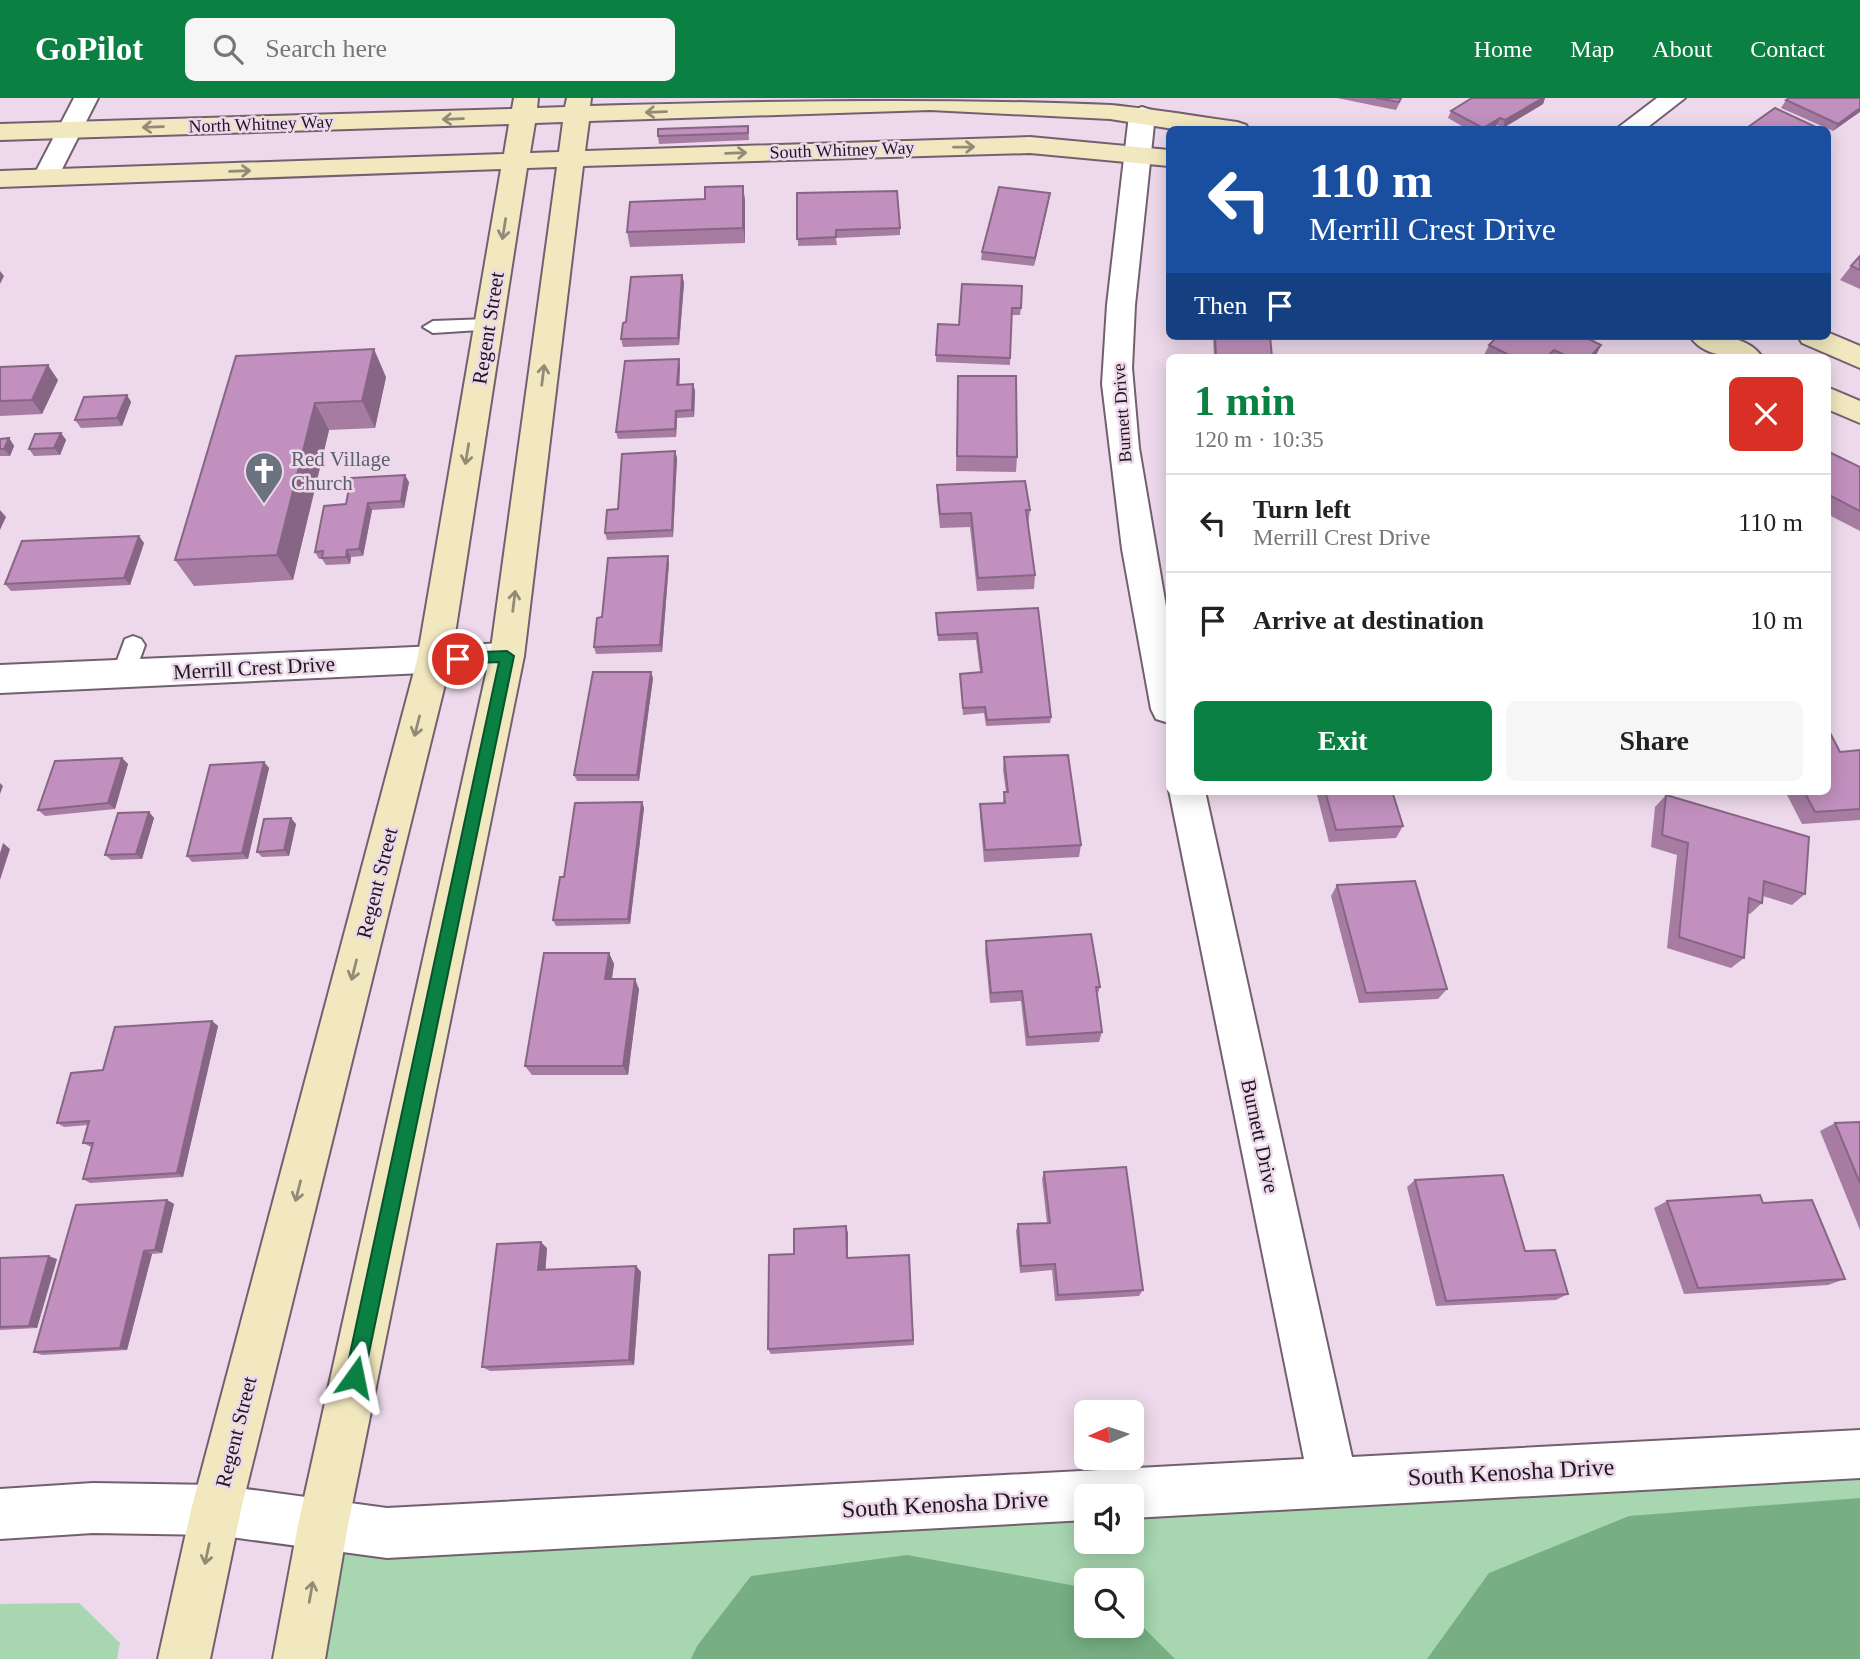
<!DOCTYPE html>
<meta charset="utf-8">
<style>
:root{--surface:#fff;--page:#f6f6f6;--text:#222;--muted:#767676;--line:#e0e0e0;--accent:#0b8043}
body{margin:0;font-family:"Times New Roman",serif;background:var(--page);color:var(--text);height:100vh;display:flex;flex-direction:column;font-size:26px;white-space:nowrap}
*{box-sizing:border-box;margin:0}
p{font-size:23px;color:var(--muted)}
.icon{flex:none;width:38px;height:38px;fill:none;stroke:currentColor;stroke-width:2;stroke-linecap:round;stroke-linejoin:round}
.map{position:relative;flex:1;overflow:hidden}
.side{position:absolute;left:1166px;top:256px;width:665px;height:441px;display:flex;flex-direction:column;background:var(--surface);border-radius:10px;box-shadow:0 4px 18px #0003}
.side>*{flex:none}
.guide{position:absolute;left:1166px;top:28px;width:665px;height:214px;border-radius:10px;box-shadow:0 4px 18px #0003;background:#1a4fa0;color:#fff;overflow:hidden}
.needle{width:46px;rotate:267deg}
.controls{position:absolute;left:1074px;top:1302px;display:grid;gap:14px}
.controls a{display:grid;place-items:center;width:70px;height:70px;border-radius:10px;background:var(--surface);box-shadow:0 4px 18px #0003;font-size:35px}
.pin{position:absolute;display:grid;place-items:center;width:60px;height:60px;color:#fff;margin:-30px;border:4px solid #fff;border-radius:50%;box-shadow:0 2px 7px #0007}
.me{position:absolute;width:77px;margin:-38px;rotate:12deg;stroke-linejoin:round;filter:drop-shadow(0 0 5px #0008)}
.turn{display:flex;align-items:center;gap:24px;height:147px;padding:0 28px;font-size:32px}
.turn .icon{width:91px;height:91px;stroke-width:2.5}
.turn b{display:block;font-size:49px;line-height:60px}
.then{display:flex;align-items:center;height:66px;padding:0 28px;background:#0003;gap:14px;font-size:26px}
.round{display:grid;place-items:center;flex:none;width:74px;height:74px;border-radius:10px;background:var(--page)}
.head{display:flex;align-items:center;justify-content:space-between;height:119px;padding:0 28px}
h1{font-size:42px;font-weight:600;line-height:52px;color:var(--accent)}
.button{display:flex;gap:14px;margin-top:auto;padding:14px 28px}
.button a{flex:1;height:80px;border-radius:10px;background:var(--accent);color:#fff;font-size:28px;font-weight:600;line-height:80px;text-align:center}
.button a+a{background:var(--page);color:var(--text)}
ul{padding:0;list-style:none}
li{display:flex;align-items:center;gap:21px;height:98px;padding:0 28px;border-top:2px solid var(--line)}
li div{flex:1}
li b{display:block;font-size:26px}
li em{font-style:normal}
header{display:flex;align-items:center;gap:42px;box-sizing:border-box;height:98px;padding:0 35px;background:var(--accent);color:#fff}
header strong{font-size:33px}
nav{display:flex;gap:38px;margin-inline-start:auto;font-size:24px}
.search{width:490px;height:63px;background:var(--page);display:flex;align-items:center;gap:18px;box-sizing:border-box;padding:0 24px;border-radius:10px;color:var(--muted);font-size:26px}
.map>svg:first-child{display:block}
</style>
<header>
<strong>GoPilot</strong>
<div class="search"><svg class="icon" aria-label="search" viewBox="0 0 24 24"><circle cx="10" cy="10" r="6"/><path d="M15 15l6 6"/></svg>Search here</div>
<nav><a>Home</a><a>Map</a><a>About</a><a>Contact</a></nav>
</header>
<div class="map">
<svg width="1860" height="1561" viewBox="0 0 1860 1561">
<rect width="100%" height="100%" fill="#edd9eb"/>
<path fill="#a7d6b0" fill-rule="evenodd" d="M1860,1356V1561H299L323,1427L1333,1383ZM1087,1398H1132V1444H1087ZM1087,1482H1132V1528H1087Z
M79,1505L120,1545L117,1561H0V1506Z"/>
<path fill="#77af83" d="M1860,1400V1561H1427L1489,1475L1629,1418Z
M907,1457L1087,1490V1528H1132V1518L1175,1561H691L697,1548L751,1478Z"/>
<g fill="none" stroke-linecap="round" stroke-linejoin="round">
<defs>
<path id="lane" d="M488,221L495,223L498,227L495,231L433,235L423,229L433,223Z
M133,538L141,541L145,547L132,583L124,585L116,583L112,576L125,541Z"/>
<path id="street" d="M74,0H98L55,85H37L33,79Z
M1657,0H1685L1644,32H1615Z
M1142,9L1151,12L1155,17L1135,207L1132,270L1139,350L1169,526V625L1156,621L1151,611L1122,451L1102,286L1107,207L1129,17L1133,12Z
M507,545L519,548L524,558L519,568L507,571L0,595V567Z
M1169,692L1205,693L1352,1359L1860,1332V1380L1132,1420V1398H1087V1422L387,1460L216,1437L93,1435L0,1441V1391L93,1385L216,1387L387,1410L1304,1361Z"/>
<path id="secondary" d="M514,0H538L537,10L565,9L567,0H591L590,8C763,3 939,0 1111,7C1153,11 1195,18 1237,24L1246,27L1249,32H1180L1110,21L930,12L589,23L585,53L1030,39L1169,52V68L1030,55L583,68L524,558L348,1427L325,1561H273L298,1427L490,558L557,69L527,70L451,562L241,1412L210,1561H158L191,1412L417,562L501,71L0,89V73L504,56L509,26L0,42V26L512,11ZM563,24L559,54L530,55L535,25Z
M1827,234L1860,248V270L1802,245L1798,238H1827Z
M1690,238C1714,238 1747,236 1762,259C1737,259 1704,261 1690,238Z
M1827,289L1860,303V325L1827,311Z"/>
</defs>
<use href="#lane" stroke="#726070" stroke-width="4"/>
<use href="#street" stroke="#726070" stroke-width="4"/>
<use href="#secondary" stroke="#726070" stroke-width="4"/>
<use href="#lane" fill="#fff" fill-rule="evenodd"/>
<use href="#street" fill="#fff" fill-rule="evenodd"/>
<use href="#secondary" fill="#f2e8c0" fill-rule="evenodd"/>
</g>
<path fill="#a67ca3" d="M1337,0H1402L1396,12Z
M1472,0H1545L1543,6L1503,30L1497,27L1490,32H1469L1448,20L1451,13Z
M1860,0L1833,33L1781,10L1786,2Z
M748,28L749,42L659,46L658,38Z
M743,88L745,103V145L630,149L627,134L705,101Z
M797,95L900,130V137L836,140L837,147L798,148Z
M1050,95L1049,102L1034,168L981,162L982,154Z
M1860,158V191L1840,182L1851,168Z
M682,177L684,185L679,247L623,249L621,241L626,224Z
M962,186L1021,210L1020,217H1011L1010,267L936,264V257L959,227Z
M1213,238H1270L1272,259H1214Z
M1489,247H1601L1595,259H1483Z
M236,258L386,279L375,330L329,332L293,482L194,488L175,462Z
M679,261L680,269L679,286H693L695,293L694,319L677,320L676,339L618,341L616,334Z
M0,269L58,282L42,316L0,318Z
M958,278L1017,359L1016,374L956,373Z
M127,297L131,304L122,328L81,330L75,322Z
M61,335L66,342L60,357L34,358L29,351Z
M9,340L14,348L10,358H0V341Z
M675,353L677,360L673,439L607,442L605,435L618,411Z
M1827,353L1860,369V433L1827,416Z
M409,384L404,410L372,412L363,458L351,459L350,466L326,467L322,461H319L315,454L346,406Z
M937,387L1030,412L1028,426L1035,477L1034,491L977,493L970,429L940,430L937,401Z
M144,445L130,487L11,493L5,486Z
M669,465L662,554L596,556L594,549L602,519Z
M1038,510L1051,619L1050,625L986,628L984,615L963,617L960,576L980,574L976,542L938,543L936,515Z
M653,580L639,683H577L574,677Z
M1860,652V722L1802,726L1785,693H1827L1840,654Z
M1004,659L1081,747L1079,759L984,764L980,718V706L1003,705L1004,694H1006L1003,672Z
M122,660L128,666L115,711L45,718L38,712Z
M264,664L269,670L248,761L192,764L187,758Z
M1316,693H1392L1403,728L1396,740L1329,744Z
M1666,697L1805,796L1792,807L1763,798L1762,805L1750,816L1747,815L1744,860L1731,870L1667,850L1677,757L1651,749L1655,709Z
M642,704L644,710L630,826L556,828L553,822L564,779Z
M149,714L154,720L142,761L111,762L105,757Z
M296,726L289,758L262,759L257,754Z
M1337,787L1447,891L1438,901L1359,905L1331,798Z
M986,843L1100,889L1097,898L1102,934L1099,944L1026,948L1021,903L990,905L985,853Z
M609,855L614,866L612,881L639,891L628,977H532L525,968Z
M212,923L218,928L183,1079L90,1085L83,1081L91,1049L83,1045L88,1027L64,1029L57,1025L103,972Z
M1860,1024V1132L1820,1033L1835,1025Z
M1044,1074L1143,1192L1139,1198L1055,1203L1052,1172L1020,1175L1016,1133L1018,1126L1047,1125L1042,1081Z
M1415,1082L1525,1153L1568,1196L1556,1202L1436,1208L1407,1089Z
M167,1102L174,1106L162,1155L152,1156L127,1252L42,1257L34,1254Z
M1667,1103L1763,1105L1845,1181L1828,1187L1684,1196L1654,1110Z
M848,1135V1160L909,1157L914,1247L771,1256L768,1251L794,1156Z
M547,1150L545,1172L636,1168L641,1174L634,1267L490,1273L482,1269Z
M0,1160L57,1161L37,1230L0,1232Z"/>
<path fill="#876585" d="M1543,0H1545L1543,6L1503,30L1505,22Z
M1860,10V14L1833,33L1838,26Z
M1500,20L1497,27L1490,32H1482L1483,30Z
M743,88L745,103V145L743,130Z
M1050,95L1049,102L1034,168L1035,160Z
M0,173L4,178L0,186Z
M682,177L684,185L679,247L678,240Z
M1601,247L1595,259H1590Z
M374,251L386,279L375,330L362,303Z
M679,261L680,269L679,294L677,287Z
M48,267L58,282L42,316L32,302Z
M693,286L695,293L694,319L692,312Z
M127,297L131,304L122,328L117,320Z
M315,305L329,332L293,482L277,457Z
M676,313L677,320L676,339L675,331Z
M61,335L66,342L60,357L54,350Z
M9,340L14,348L10,358L4,351Z
M675,353L677,360L673,439L672,432Z
M405,377L409,384L404,410L401,403Z
M368,405L372,412L363,458L359,451Z
M0,412L6,419L0,432Z
M139,438L144,445L130,487L124,480Z
M347,452L351,459L350,466L346,459Z
M668,458L669,465L662,554L660,547Z
M651,574L653,580L639,683L637,677Z
M122,660L128,666L115,711L108,705Z
M264,664L269,670L248,761L242,755Z
M0,685L3,688L0,696Z
M642,704L644,710L630,826L628,821Z
M149,714L154,720L142,761L136,756Z
M291,720L296,726L289,758L284,752Z
M3,745L10,751L0,782V755Z
M609,855L614,866L610,891L605,881Z
M635,881L639,891L628,977L623,968Z
M212,923L218,928L183,1079L177,1075Z
M167,1102L174,1106L162,1155L155,1152Z
M846,1128L848,1135V1166L847,1160Z
M541,1144L547,1150L545,1178L538,1172Z
M144,1153L152,1156L127,1252L120,1250Z
M49,1158L57,1161L37,1230L29,1228Z
M636,1168L641,1174L634,1267L629,1262Z"/>
<path fill="#c190be" stroke="#876585" stroke-width="2" d="M1376,0H1401L1399,4Z
M1472,0H1543L1505,22L1500,20L1483,30L1451,13Z
M1789,0H1860V10L1838,26L1786,2Z
M1775,10L1818,30L1816,32H1744Z
M748,28V35L658,38V31Z
M743,88V130L627,134L630,104L705,101V89Z
M999,89L1050,95L1035,160L982,154Z
M897,93L900,130L836,132V139L797,141V95Z
M1860,158V172L1851,168Z
M682,177L678,240L621,241L623,225L626,224L631,179Z
M962,186L1022,188L1021,210H1012L1010,260L936,257L938,226L959,227Z
M1215,238H1270L1272,259H1216Z
M1498,238H1583L1601,247L1590,259H1569L1554,252L1547,259H1513L1489,247Z
M374,251L362,303L315,305L277,457L175,462L236,258Z
M679,261L677,287L693,286L692,312L676,313L675,331L616,334L625,263Z
M48,267L32,302L0,303V269Z
M958,278H1016L1017,359L957,358Z
M127,297L117,320L75,322L84,299Z
M61,335L54,350L29,351L35,336Z
M9,340L4,351H0V341Z
M675,353L672,432L605,435L607,412L618,411L622,356Z
M1827,353L1860,369V413L1827,396Z
M405,377L401,403L368,405L359,451L347,452L346,459L322,460L323,453L315,454L324,408L346,406L351,380Z
M1025,383L1030,412H1026L1035,477L978,480L971,415L940,416L937,387Z
M139,438L124,480L5,486L22,443Z
M668,458L660,547L594,549L597,520L602,519L608,460Z
M1038,510L1051,619L987,622L985,609L963,610L960,576L982,574L977,535L938,537L936,515Z
M593,574H651L637,677H574Z
M1827,629L1840,654L1860,652V711L1815,714L1804,693H1827Z
M1068,657L1081,747L985,752L980,706L1005,705L1004,694H1008L1004,659Z
M122,660L108,705L38,712L55,663Z
M264,664L242,755L187,758L210,667Z
M1325,693H1392L1403,728L1336,732Z
M1666,697L1809,739L1805,796L1764,783L1762,805L1749,800L1744,860L1679,839L1688,745L1662,737Z
M642,704L628,821L553,822L560,779H564L575,705Z
M149,714L136,756L105,757L118,715Z
M291,720L284,752L257,754L264,721Z
M1415,783L1447,891L1366,895L1337,787Z
M1091,836L1100,889H1096L1102,934L1028,939L1022,893L991,895L986,843Z
M544,855H609L605,881H635L623,968H525Z
M212,923L177,1075L83,1081L93,1045H83L89,1023L57,1025L71,975L103,972L115,929Z
M1860,1024V1085L1835,1025Z
M1126,1069L1143,1192L1058,1197L1055,1166L1021,1168L1018,1126L1050,1125L1044,1074Z
M1503,1077L1525,1153L1555,1152L1568,1196L1446,1203L1415,1082Z
M1760,1097L1763,1105L1812,1102L1845,1181L1698,1190L1667,1103Z
M167,1102L155,1152L144,1153L120,1250L34,1254L76,1107Z
M846,1128L847,1160L909,1157L913,1242L768,1251L769,1157L794,1156V1131Z
M541,1144L538,1172L636,1168L629,1262L482,1269L497,1146Z
M49,1158L29,1228L0,1229V1160Z"/>
<defs><path id="oneway-shaft" d="M-6 0H5M1.5-3L5.5 0L1.5 3" fill="none" stroke-width="1.6" stroke-linecap="round" stroke-linejoin="round" transform="scale(1.75)"/></defs>
<g stroke="#938a77">
<use href="#oneway-shaft" transform="translate(656 14) rotate(178)"/>
<use href="#oneway-shaft" transform="translate(453 21) rotate(178)"/>
<use href="#oneway-shaft" transform="translate(153 29) rotate(178)"/>
<use href="#oneway-shaft" transform="translate(964 49) rotate(-1)"/>
<use href="#oneway-shaft" transform="translate(736 55) rotate(-2)"/>
<use href="#oneway-shaft" transform="translate(240 73) rotate(-2)"/>
<use href="#oneway-shaft" transform="translate(504 131) rotate(99)"/>
<use href="#oneway-shaft" transform="translate(543 277) rotate(-83)"/>
<use href="#oneway-shaft" transform="translate(467 356) rotate(99)"/>
<use href="#oneway-shaft" transform="translate(514 503) rotate(-83)"/>
<use href="#oneway-shaft" transform="translate(417 628) rotate(104)"/>
<use href="#oneway-shaft" transform="translate(354 872) rotate(104)"/>
<use href="#oneway-shaft" transform="translate(298 1093) rotate(104)"/>
<use href="#oneway-shaft" transform="translate(207 1456) rotate(102)"/>
<use href="#oneway-shaft" transform="translate(311 1494) rotate(-80)"/>
</g>
<path fill="#0b8043" stroke="#07532c" stroke-width="2" d="M507,553L514,558L364,1279L361,1285L355,1288L348,1285L345,1279L499,564L458,566L451,561L458,555Z"/>
<defs>
<symbol id="church-pin" viewBox="-11 -11 22 30"><path d="M0 17L-7.5 6A9.5 9.5 0 1 1 7.5 6Z" fill="#6b7280" stroke="#edd9eb"/><path d="M-1.2-6h2.4v3.5h3.3v2.4h-3.3V6h-2.4V-.1h-3.3v-2.4h3.3Z" fill="#fff"/></symbol>
</defs>
<g fill-rule="evenodd">
<use href="#church-pin" x="242" y="351" width="44" height="60"/>
</g>
<g text-anchor="middle" stroke-width="5" stroke-linejoin="round" paint-order="stroke">
<g font-size="18" fill="#1e171d" stroke="#edd9eb">
<text transform="translate(261 26) rotate(-2)" y="6">North Whitney Way</text>
<text transform="translate(842 52) rotate(-2)" y="6">South Whitney Way</text>
<text transform="translate(1122 315) rotate(-94)" y="6">Burnett Drive</text>
</g>
<g font-size="21" fill="#1e171d" stroke="#edd9eb">
<text transform="translate(488 230) rotate(-81)" y="7">Regent Street</text>
<text transform="translate(254 570) rotate(-3)" y="7">Merrill Crest Drive</text>
<text transform="translate(377 785) rotate(-76)" y="7">Regent Street</text>
<text transform="translate(1260 1038) rotate(78)" y="7">Burnett Drive</text>
<text transform="translate(236 1334) rotate(-76)" y="7">Regent Street</text>
</g>
<g font-size="21" fill="#5b616d" stroke="#edd9eb" text-anchor="start">
<text x="291" y="368">Red Village<tspan x="291" dy="24">Church</tspan></text>
</g>
<g font-size="24" fill="#1e171d" stroke="#edd9eb">
<text transform="translate(1511 1374) rotate(-3)" y="8">South Kenosha Drive</text>
<text transform="translate(945 1406) rotate(-3)" y="8">South Kenosha Drive</text>
</g>
</g>
</svg>
<div class="controls">
<a><svg class="needle" viewBox="-14 -14 28 28"><path d="M0-13l5 13h-10z" fill="#e53935"/><path d="M0 13l5-13h-10z" fill="#767676"/></svg></a>
<a><svg class="icon" aria-label="sound" viewBox="0 0 24 24"><path d="M4 9h4l5-4v14l-5-4H4zM17 9q2 3 0 6"/></svg></a>
<a><svg class="icon" aria-label="search" viewBox="0 0 24 24"><circle cx="10" cy="10" r="6"/><path d="M15 15l6 6"/></svg></a>
</div>
<div class="pin" style="left:458px;top:561px;background:#d93025"><svg class="icon" aria-label="arrive" viewBox="0 0 24 24"><path d="M6 21V4h12l-3 4 3 4H6"/></svg></div>
<svg class="me" style="left:355px;top:1279px" viewBox="-20 -20 40 40"><path d="M0-17L14 15 0 8-14 15z" fill="#0b8043" stroke="#fff" stroke-width="4"/></svg>
<div class="guide">
<div class="turn"><svg class="icon" aria-label="left" viewBox="0 0 24 24"><path d="M17 20v-9H6M10 6l-5 5 5 5"/></svg><div><b>110 m</b>Merrill Crest Drive</div></div>
<div class="then">Then<svg class="icon" aria-label="arrive" viewBox="0 0 24 24"><path d="M6 21V4h12l-3 4 3 4H6"/></svg></div>
</div>
<section class="side">
<div class="head"><div><h1>1 min</h1><p>120 m · 10:35</p></div><a class="round" style="background:#d93025;color:#fff"><svg class="icon" aria-label="close" viewBox="0 0 24 24"><path d="M6 6l12 12M18 6L6 18"/></svg></a></div>
<ul>
<li><svg class="icon" aria-label="left" viewBox="0 0 24 24"><path d="M17 20v-9H6M10 6l-5 5 5 5"/></svg><div><b>Turn left</b><p>Merrill Crest Drive</p></div><em>110 m</em></li>
<li><svg class="icon" aria-label="arrive" viewBox="0 0 24 24"><path d="M6 21V4h12l-3 4 3 4H6"/></svg><div><b>Arrive at destination</b></div><em>10 m</em></li>
</ul>
<div class="button"><a>Exit</a><a>Share</a></div>
</section>
</div>
